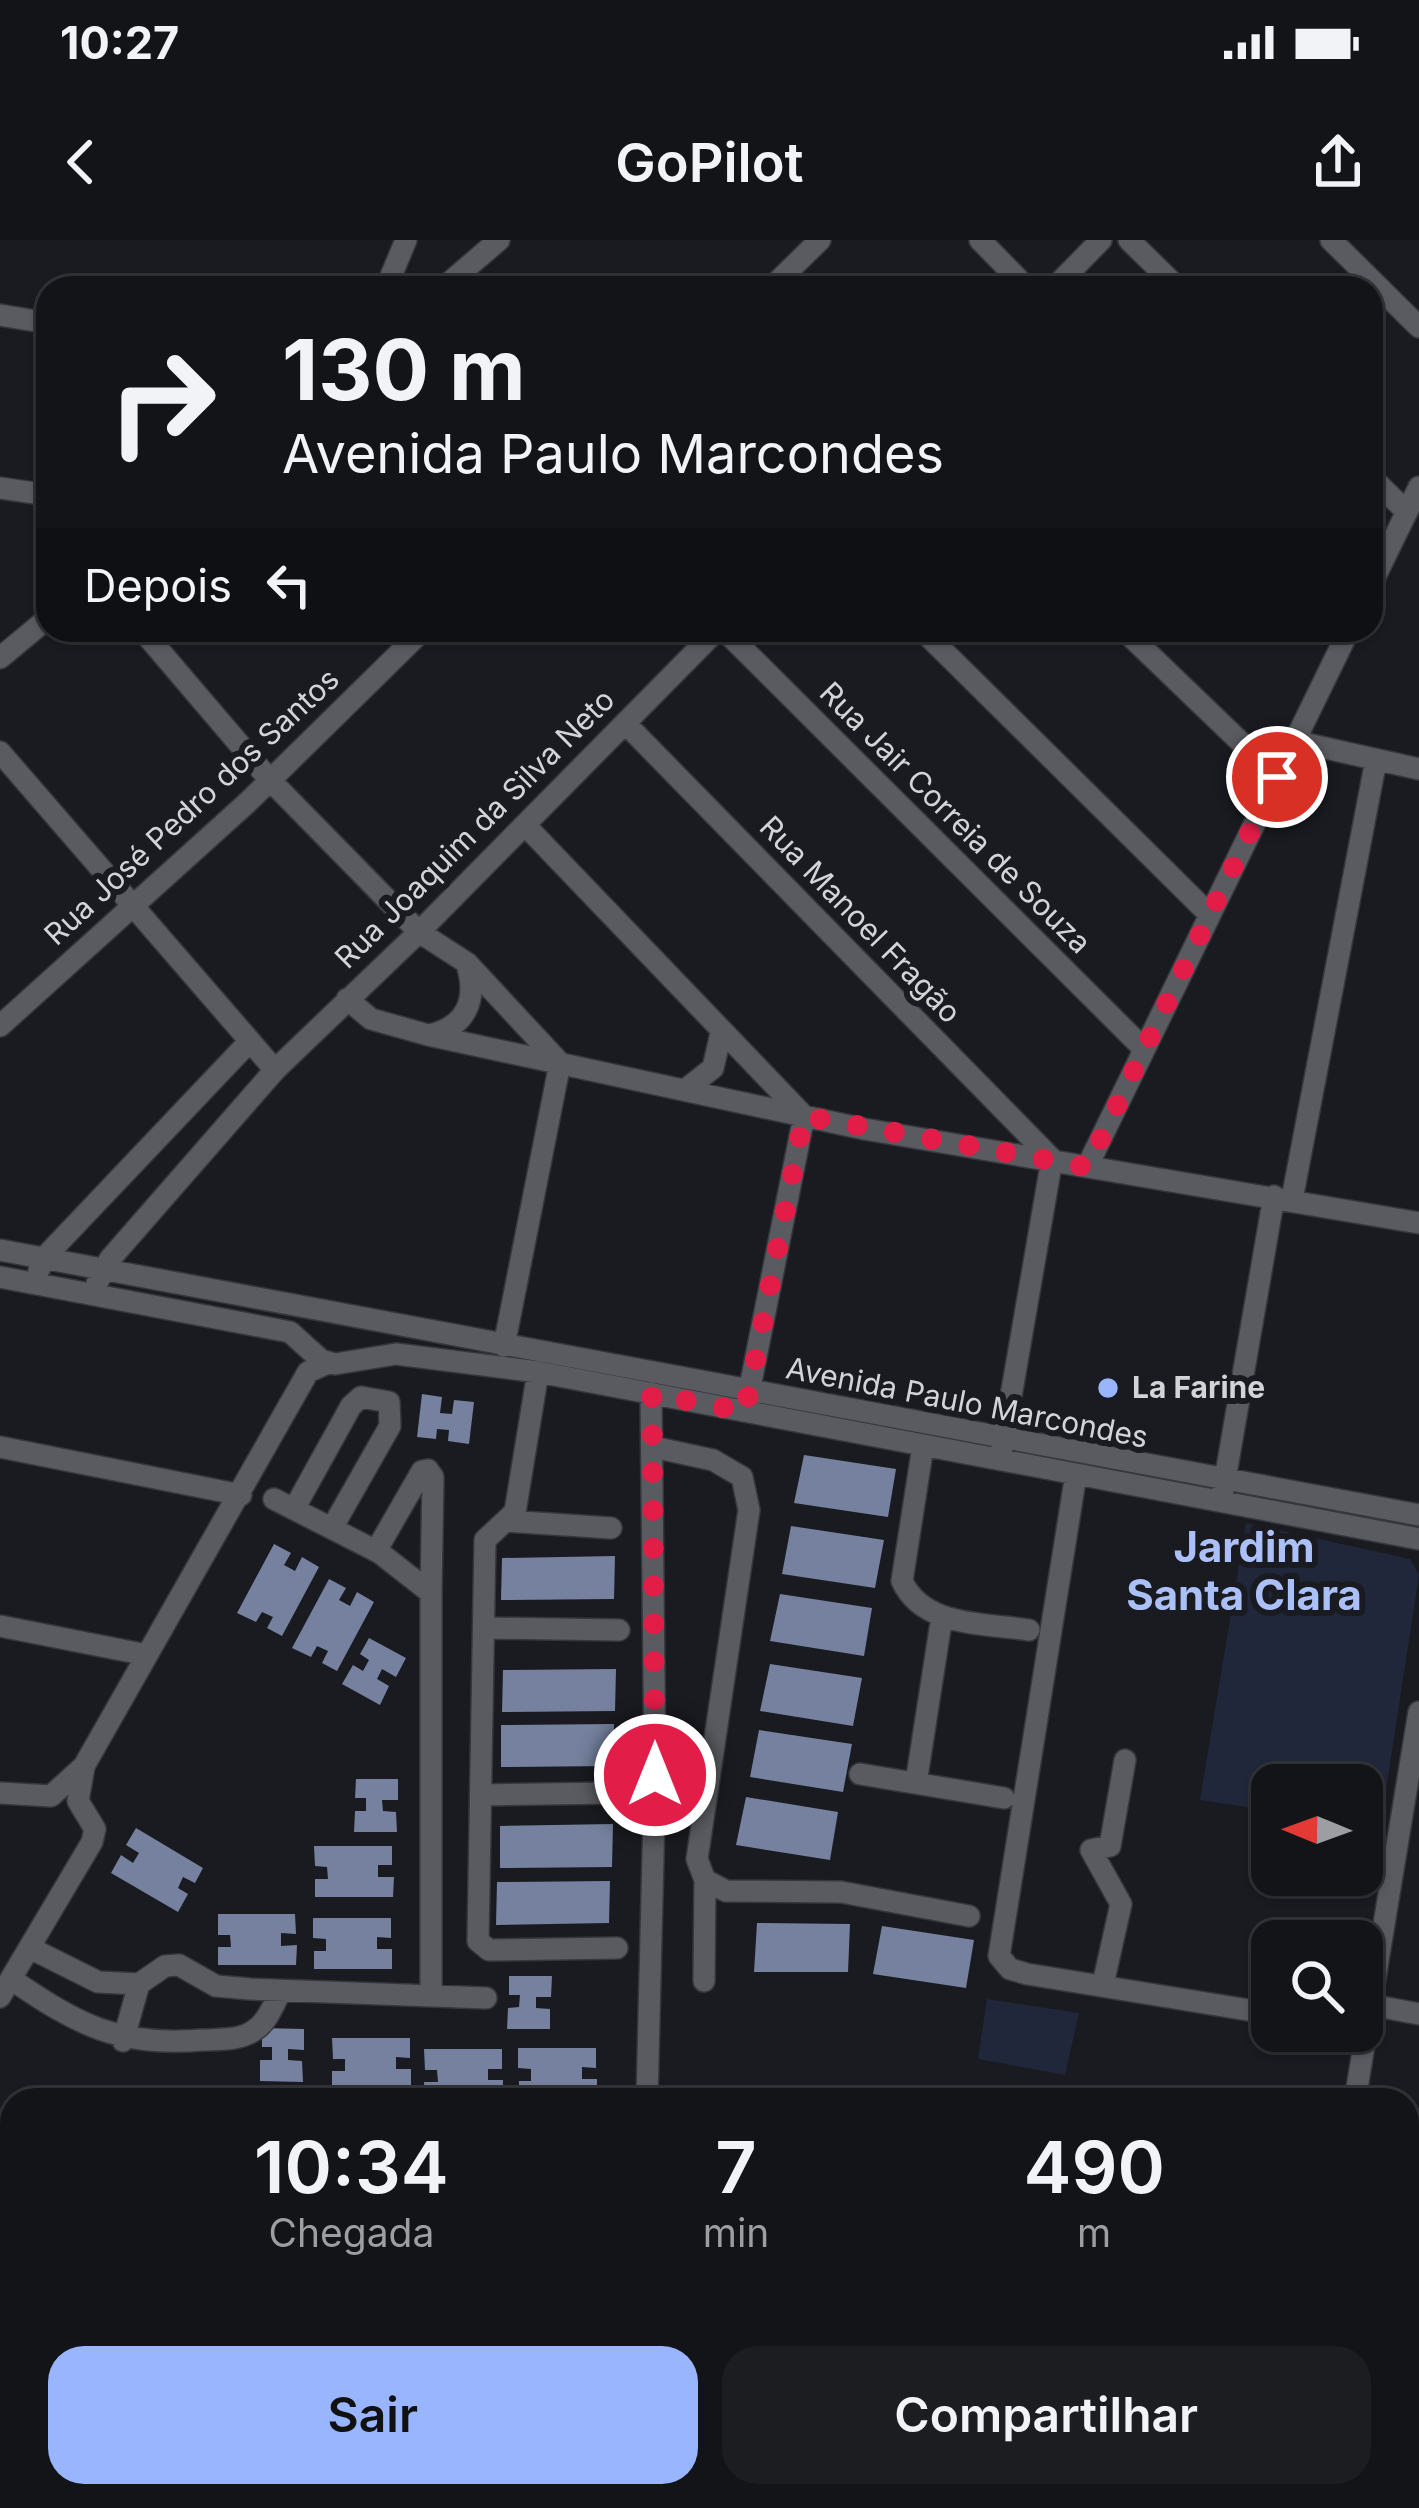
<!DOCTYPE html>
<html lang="pt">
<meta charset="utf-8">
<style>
:root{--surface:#131418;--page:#1c1d21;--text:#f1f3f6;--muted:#9d9ea2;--line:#323337;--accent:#99b5fd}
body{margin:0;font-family:Inter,sans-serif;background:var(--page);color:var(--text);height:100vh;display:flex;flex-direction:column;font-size:45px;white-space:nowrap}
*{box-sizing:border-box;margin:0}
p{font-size:39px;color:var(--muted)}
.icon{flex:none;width:66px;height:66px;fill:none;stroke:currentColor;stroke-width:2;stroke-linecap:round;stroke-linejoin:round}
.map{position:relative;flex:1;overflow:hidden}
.side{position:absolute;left:0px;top:1848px;width:1419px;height:420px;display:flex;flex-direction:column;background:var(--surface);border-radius:36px 36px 0 0;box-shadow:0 3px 9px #0004,0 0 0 3px var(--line)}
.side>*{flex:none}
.hud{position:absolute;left:36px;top:36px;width:1347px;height:366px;border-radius:36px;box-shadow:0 3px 9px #0004,0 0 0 3px var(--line);background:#131418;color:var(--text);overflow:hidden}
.needle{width:78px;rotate:271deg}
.tools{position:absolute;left:1251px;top:1524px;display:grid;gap:24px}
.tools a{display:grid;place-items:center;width:132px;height:132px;border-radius:24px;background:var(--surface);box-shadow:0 3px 9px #0004,0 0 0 3px var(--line);font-size:60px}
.pin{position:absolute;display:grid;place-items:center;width:102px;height:102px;color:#fff;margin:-51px;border:6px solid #fff;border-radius:50%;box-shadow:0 3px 12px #0007}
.me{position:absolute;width:132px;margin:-66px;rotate:0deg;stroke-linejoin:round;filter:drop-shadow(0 0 9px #0008)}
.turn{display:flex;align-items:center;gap:42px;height:252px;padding:0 48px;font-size:54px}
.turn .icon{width:156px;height:156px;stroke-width:2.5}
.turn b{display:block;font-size:84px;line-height:102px}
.then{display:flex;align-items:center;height:114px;padding:0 48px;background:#0003;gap:24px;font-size:45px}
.eta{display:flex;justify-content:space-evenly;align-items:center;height:204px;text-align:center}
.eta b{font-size:72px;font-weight:600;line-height:84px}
.primary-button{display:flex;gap:24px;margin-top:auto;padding:24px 48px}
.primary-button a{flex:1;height:138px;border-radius:36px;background:var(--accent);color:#111;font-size:48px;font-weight:600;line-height:138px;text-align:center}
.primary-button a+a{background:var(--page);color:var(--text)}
.status{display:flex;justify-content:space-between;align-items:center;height:84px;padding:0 60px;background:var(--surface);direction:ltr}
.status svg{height:33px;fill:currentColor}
header{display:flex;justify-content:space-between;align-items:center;height:156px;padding:0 48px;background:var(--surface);font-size:54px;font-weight:600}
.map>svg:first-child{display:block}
</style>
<div class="status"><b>10:27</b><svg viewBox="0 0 49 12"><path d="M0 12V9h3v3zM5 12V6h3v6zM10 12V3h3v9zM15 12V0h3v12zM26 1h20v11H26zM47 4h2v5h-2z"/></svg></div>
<header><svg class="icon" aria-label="back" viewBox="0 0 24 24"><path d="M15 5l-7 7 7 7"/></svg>GoPilot<svg class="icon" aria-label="share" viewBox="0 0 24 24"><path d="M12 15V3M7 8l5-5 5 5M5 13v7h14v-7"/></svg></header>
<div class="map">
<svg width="1419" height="2268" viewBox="0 0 1419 2268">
<rect width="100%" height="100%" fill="#191b20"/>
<path fill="#20273a" d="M1246,1283L1410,1319L1419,1335L1380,1589L1362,1586V1545H1272V1571L1200,1560Z
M987,1759L1079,1773L1065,1835L978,1819Z
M0,1948L12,1950V2256H456L469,2268H0Z
M692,2256H893C827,2268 761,2264 692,2256Z"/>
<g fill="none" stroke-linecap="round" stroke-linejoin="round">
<path stroke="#7a8297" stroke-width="6" d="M551,2256L565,2268"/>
</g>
<path fill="#75819e" d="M422,1154L442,1157L440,1173L452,1174L454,1160L474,1162L469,1204L448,1201L449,1190L437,1189L436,1199L417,1197Z
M804,1215L896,1229L888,1277L794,1263Z
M791,1286L884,1300L875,1348L782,1334Z
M274,1304L291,1313L284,1325L295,1331L302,1317L319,1327L282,1396L267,1388L273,1377L262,1372L256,1382L237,1373Z
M615,1316L614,1359L501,1360L502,1318Z
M329,1339L346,1348L339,1360L350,1366L357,1352L374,1362L337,1431L322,1423L328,1411L317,1406L311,1417L292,1408Z
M780,1354L872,1368L864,1416L770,1401Z
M369,1398L406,1418L396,1437L382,1429L377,1439L389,1446L380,1465L342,1444L353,1425L363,1431L369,1420L360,1414Z
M770,1424L862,1438L853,1486L760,1471Z
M616,1429L615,1471L502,1472L503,1430Z
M614,1484V1526L501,1527V1485Z
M759,1490L852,1504L843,1552L750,1537Z
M356,1539H398V1560H382L383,1571L396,1572L397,1592H354L355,1571H366V1558H355Z
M746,1557L838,1572L830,1620L736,1605Z
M613,1584L612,1627L500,1628V1586Z
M136,1588L203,1628L195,1643L183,1637L178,1648L188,1654L178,1672L111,1633L121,1615L133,1623L139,1613L126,1605Z
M314,1606H392V1625H378V1637H394L393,1657H315V1639H328L327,1627L315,1626Z
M610,1641L609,1683L496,1685L497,1642Z
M218,1674H295L296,1694L281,1693V1706L297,1705L296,1725H218V1707H231L230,1695H218Z
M313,1678H391V1698L377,1697V1709H392V1729H314V1711H326V1699L313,1698Z
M757,1683L850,1684L848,1732H754Z
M882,1686L974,1700L966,1748L873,1734Z
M509,1736H552L551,1757H536V1768L550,1769V1789H507L508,1768L519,1767L520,1755H509Z
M262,1788L304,1789V1810L288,1809V1820L302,1821L303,1842L260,1841V1820H272V1807H262Z
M332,1798H410V1818L396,1817V1829H411V1849H332V1831H345V1819H333Z
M518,1808H596V1828L582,1827V1839H597V1859H519V1841H531V1829L518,1828Z
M424,1809H502V1829H488V1840H503V1860H425L424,1842H438L437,1830H425Z
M1419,2159V2195L1414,2197L1419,2212L1407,2216V2177L1413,2175L1408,2163Z"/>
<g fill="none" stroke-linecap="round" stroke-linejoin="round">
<defs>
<path id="minor" d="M980,0L1027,48
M1129,0L1178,48
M1331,0L1419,87
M386,48L406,0
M443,48L499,0
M771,48L820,0
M1054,48L1101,0
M0,75L48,83
M1371,237L1407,272
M0,248L48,255
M1371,345L1419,247
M142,390L269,539L419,692L467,723L560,823
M724,390L1144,809
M922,390L1210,675
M1124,390L1277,537
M0,418L48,378
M625,483L1052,919L1001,1214
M1294,501L1419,529
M0,512L275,830
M525,585L804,876L747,1162
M347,759L371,779L428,795L864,889L1419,983
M0,786L248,562L423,390
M429,795C466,787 478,760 467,725
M685,850L713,828L721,793
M1087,927L1349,390
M1292,959L1376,520
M0,1010L1419,1275
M39,1030L43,1019L249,802
M0,1037L290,1092L321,1120L335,1124L396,1114L538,1132L1419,1299
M97,1043L110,1019L275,830L419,692L717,390
M504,1106L560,823
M538,1132L515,1272L485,1300L478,1701L489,1710L617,1708
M923,1206L902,1341C923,1387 984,1383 1029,1390
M0,1207L241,1255
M653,1207L713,1220L742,1237L749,1270L697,1619L705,1640L726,1651L841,1652L969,1676
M1076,1234L999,1716L1010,1729L1027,1734L1272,1774
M1223,1251L1274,956
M274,1259L380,1313L431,1353V1756
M294,1269L351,1166L361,1157L389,1162L390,1186L332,1288
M506,1281L611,1288
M376,1311L422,1231L428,1230L433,1237L431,1353
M0,1386L147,1415
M484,1388L619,1390
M860,1534L1004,1558
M916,1543L942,1376
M0,1553L51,1556L84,1526L308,1132L328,1123
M482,1555L612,1553
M30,1708L98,1742L139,1744L165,1726L179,1725L216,1746L250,1749L486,1758
M11,1739C78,1785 119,1807 202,1800C220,1799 241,1801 256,1789C268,1781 274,1763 281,1751
M704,1741L705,1640
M1103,1744L1121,1664L1091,1610L1110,1606L1125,1520
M0,1757L92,1602L95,1589L78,1561L84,1527
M1371,1765L1419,1774
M123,1801L139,1744
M647,1860L655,1535L651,1153
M1355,1860L1419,1472
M1407,1952L1419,1955
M1407,2037L1419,2038
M1407,2130L1419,2124
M967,2268L976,2256"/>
</defs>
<use href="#minor" stroke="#36373a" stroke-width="24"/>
<use href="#minor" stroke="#595b60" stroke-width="21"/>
</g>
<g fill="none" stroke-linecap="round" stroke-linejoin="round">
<path stroke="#e11d48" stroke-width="21" stroke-dasharray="0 37.8" d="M655,1535L652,1154L745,1172L804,876L1087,927L1277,537"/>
</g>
<circle fill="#99b5fd" stroke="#191b20" stroke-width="4.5" cx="1108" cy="1148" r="12"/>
<g text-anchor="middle" stroke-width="12" stroke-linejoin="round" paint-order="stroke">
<g font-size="30" fill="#d3d4d7" stroke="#191b20">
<text transform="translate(192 567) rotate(-43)" y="10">Rua José Pedro dos Santos</text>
<text transform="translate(955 578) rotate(45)" y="10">Rua Jair Correia de Souza</text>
<text transform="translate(475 589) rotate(-45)" y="10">Rua Joaquim da Silva Neto</text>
<text transform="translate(860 680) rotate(46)" y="10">Rua Manoel Fragão</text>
<text transform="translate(967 1163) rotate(11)" y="10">Avenida Paulo Marcondes</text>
</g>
<g font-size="30" font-weight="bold" fill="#d3d4d7" stroke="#191b20" text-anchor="start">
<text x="1132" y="1158">La Farine</text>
</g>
<g font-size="42" font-weight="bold" fill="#abc0f6" stroke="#191b20">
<text x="1244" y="1322">Jardim<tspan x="1244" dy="48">Santa Clara</tspan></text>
</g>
</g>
</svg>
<div class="tools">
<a><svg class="needle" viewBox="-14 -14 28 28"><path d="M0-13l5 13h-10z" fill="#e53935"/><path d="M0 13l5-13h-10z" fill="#9d9ea2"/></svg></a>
<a><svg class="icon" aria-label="search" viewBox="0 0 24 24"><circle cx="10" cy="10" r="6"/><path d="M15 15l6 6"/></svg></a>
</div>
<div class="pin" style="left:1277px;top:537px;background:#d93025"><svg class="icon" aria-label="arrive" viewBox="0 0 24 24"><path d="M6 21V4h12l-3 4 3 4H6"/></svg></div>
<svg class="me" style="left:655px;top:1535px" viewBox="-20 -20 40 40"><circle r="17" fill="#e11d48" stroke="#fff" stroke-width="3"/><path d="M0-11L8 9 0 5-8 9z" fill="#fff"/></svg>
<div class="hud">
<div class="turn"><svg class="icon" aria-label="right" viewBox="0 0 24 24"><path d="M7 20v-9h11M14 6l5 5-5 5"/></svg><div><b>130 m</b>Avenida Paulo Marcondes</div></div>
<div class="then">Depois<svg class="icon" aria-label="left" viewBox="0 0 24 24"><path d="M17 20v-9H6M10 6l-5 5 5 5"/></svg></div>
</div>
<section class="side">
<div class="eta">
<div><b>10:34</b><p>Chegada</p></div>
<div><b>7</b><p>min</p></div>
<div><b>490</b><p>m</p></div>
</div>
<div class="primary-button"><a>Sair</a><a>Compartilhar</a></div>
</section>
</div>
